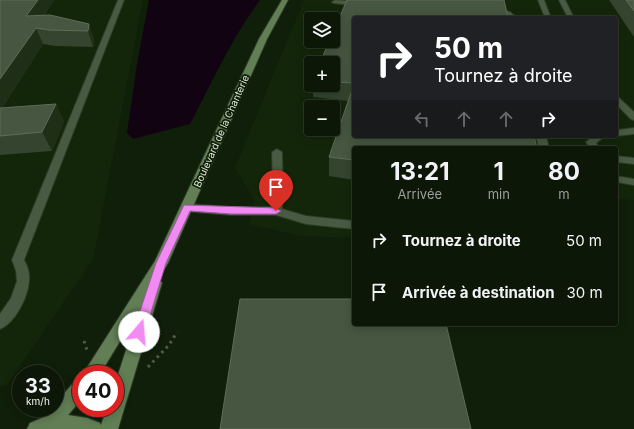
<!DOCTYPE html>
<html lang="fr">
<meta charset="utf-8">
<style>
:root{--surface:#0c1707;--page:#152011;--text:#f1f3f6;--muted:#9a9f9b;--line:#2c3628}
body{margin:0;font-family:Inter,sans-serif;background:var(--page);color:var(--text);height:100vh;display:flex;flex-direction:column;font-size:15px;white-space:nowrap}
*{box-sizing:border-box;margin:0}
p{font-size:13px;color:var(--muted)}
.icon{flex:none;width:22px;height:22px;fill:none;stroke:currentColor;stroke-width:2;stroke-linecap:round;stroke-linejoin:round}
.map{position:relative;flex:1;overflow:hidden}
.drawer{position:absolute;left:352px;top:146px;width:266px;height:180px;display:flex;flex-direction:column;background:var(--surface);border-radius:4px;box-shadow:0 2px 10px #0003,0 0 0 1px var(--line)}
.drawer>*{flex:none}
.hud{position:absolute;left:352px;top:16px;width:266px;height:122px;border-radius:4px;box-shadow:0 2px 10px #0003,0 0 0 1px var(--line);background:#202124;color:#fff;overflow:hidden}
.tools{position:absolute;left:304px;top:12px;display:grid;gap:8px}
.tools a{display:grid;place-items:center;width:36px;height:36px;border-radius:4px;background:var(--surface);box-shadow:0 2px 10px #0003,0 0 0 1px var(--line);font-size:20px}
.speed{position:absolute;left:12px;top:365px;display:flex;gap:8px;font-size:20px;font-weight:700;text-align:center}
.speed>*{display:grid;place-content:center;width:52px;height:52px;border-radius:50%;background:var(--surface);box-shadow:0 2px 10px #0003,0 0 0 1px var(--line);line-height:1}
.speed small{font-size:10px;font-weight:400}
.speed .limit{border:6px solid #d22;background:#fff;color:#111}
.pin{position:absolute;display:grid;place-items:center;width:34px;height:34px;color:#fff;margin:-41px -17px;border-radius:50% 50% 50% 0;rotate:-45deg;box-shadow:0 0 4px #0007}
.pin .icon{rotate:45deg}
.me{position:absolute;width:44px;margin:-22px;rotate:18deg;stroke-linejoin:round;filter:drop-shadow(0 0 3px #0008)}
.turn{display:flex;align-items:center;gap:14px;height:84px;padding:0 16px;font-size:18px}
.turn .icon{width:52px;height:52px;stroke-width:2.5}
.turn b{display:block;font-size:28px;line-height:34px}
.lanes{display:flex;align-items:center;height:38px;padding:0 16px;background:#0003;justify-content:center;gap:20px;direction:ltr}
.lanes .off{opacity:.35}
.eta{display:flex;justify-content:space-evenly;align-items:center;height:68px;text-align:center}
.eta b{font-size:24px;font-weight:700;line-height:28px}
ul{padding:0;list-style:none}
li{display:flex;align-items:center;gap:12px;height:52px;padding:0 16px}
li div{flex:1}
li b{display:block;font-size:15px}
li em{font-style:normal}
.map>svg:first-child{display:block}
</style>
<div class="map">
<svg width="634" height="429" viewBox="0 0 634 429">
<rect width="100%" height="100%" fill="#101f09"/>
<path fill="#13260a" fill-rule="evenodd" d="M0,0H143L93,259L7,385L0,386Z
M304,0H634V200L616,199V148H354V238L302,236L249,224L255,201L235,168ZM354,18H616V136H354ZM311,19H333V41H311ZM311,63H333V85H311ZM311,107H333V129H311Z"/>
<path fill="#120312" d="M149,0H260C232,38 212,82 190,124L133,139L127,133L137,64Z"/>
<g fill="none" stroke-linecap="round" stroke-linejoin="round">
<defs>
<path id="lane" d="M118,0H124L24,260C28,267 30,274 29,281C28,297 15,323 0,329V314L11,298L17,281L16,271L12,260Z
M335,0L361,2L364,4L361,6L333,3L332,2Z
M538,0H544L551,18H545Z
M559,0H565L574,18H568Z
M494,8L510,12L517,18H510L506,14L492,11V9Z
M616,98H619L634,112V120L631,119L616,104Z
M634,128V134L616,136V130Z
M536,136H546L549,148H539Z
M594,136H605L596,143L600,148H590L586,142Z
M277,149L282,152L283,193L282,209L306,216L354,221V229L306,224L276,215H231L183,211L182,208L183,205L187,204L231,207H271L273,193L272,152Z
M616,156L634,158V164L616,162Z
M616,176L634,179V185L616,182Z"/>
<path id="secondary" d="M282,0H288L267,39L168,263L158,279L162,283L118,429H27L30,423L42,418L51,408H55V404L75,381L81,379V400L68,415L87,418L100,423L101,425L107,408H115V384L139,310L100,374H83L155,261L259,39Z"/>
</defs>
<use href="#lane" stroke="#2d3b26" stroke-width="2"/>
<use href="#secondary" stroke="#2d3b26" stroke-width="2"/>
<path stroke="#4f5d49" stroke-width="3" stroke-dasharray="2.5 4" stroke-linecap="butt" d="M84,341L87,350
M148,367L169,345L177,332"/>
<use href="#lane" fill="#485a41" fill-rule="evenodd"/>
<use href="#secondary" fill="#617e55" fill-rule="evenodd"/>
</g>
<path fill="#34442e" d="M0,0H54L44,15L89,24L94,40L93,47L55,46L43,44L2,108L56,104L64,122L52,151L0,155Z
M609,0H634V37Z
M333,63L537,148H354V180L329,176V157L348,101L313,97V85H333Z"/>
<path fill="#1e2e17" d="M38,0H54L32,32L26,16Z
M89,24L94,40L93,47L88,31Z
M36,28L43,44L0,111V79Z
M56,104L64,122L52,151L42,132Z"/>
<path fill="#465640" stroke="#5e6d58" d="M0,0H38L26,16L50,15L89,24L88,31L49,30L36,28L0,79Z
M347,0H504L508,18H354V83L333,82V63H320L329,41H333V32Z
M626,0H634V11Z
M354,84V136H534L537,148H418L403,146V148H354V160L329,157Z
M56,104L42,132L0,136V108Z
M240,299H354V324H446L471,429H220Z"/>
<path fill="#f28af3" stroke="#9d5a9e" d="M184,205L276,208L281,211L276,214H231L190,211L166,263L145,332L143,336L139,337L135,336L133,332L156,263Z"/>
<g text-anchor="middle" stroke-width="3.5" stroke-linejoin="round" paint-order="stroke">
<g font-size="10" fill="#dde8d9" stroke="#101f09">
<text transform="translate(221 131) rotate(-66)" y="4">Boulevard de la Chanterie</text>
</g>
</g>
</svg>
<div class="tools">
<a><svg class="icon" aria-label="layers" viewBox="0 0 24 24"><path d="M12 4l9 5-9 5-9-5zM3 14l9 5 9-5"/></svg></a>
<a>+</a>
<a>−</a>
</div>
<div class="speed"><div>33<small>km/h</small></div><div class="limit">40</div></div>
<div class="pin" style="left:276px;top:211px;background:#d93025"><svg class="icon" aria-label="arrive" viewBox="0 0 24 24"><path d="M6 21V4h12l-3 4 3 4H6"/></svg></div>
<svg class="me" style="left:139px;top:332px" viewBox="-20 -20 40 40"><circle r="19" fill="#fff"/><path d="M0-13L10 11 0 6-10 11z" fill="#f28af3"/></svg>
<div class="hud">
<div class="turn"><svg class="icon" aria-label="right" viewBox="0 0 24 24"><path d="M7 20v-9h11M14 6l5 5-5 5"/></svg><div><b>50 m</b>Tournez à droite</div></div>
<div class="lanes"><svg class="icon off" aria-label="left" viewBox="0 0 24 24"><path d="M17 20v-9H6M10 6l-5 5 5 5"/></svg><svg class="icon off" aria-label="ahead" viewBox="0 0 24 24"><path d="M12 20V5M6 11l6-6 6 6"/></svg><svg class="icon off" aria-label="ahead" viewBox="0 0 24 24"><path d="M12 20V5M6 11l6-6 6 6"/></svg><svg class="icon" aria-label="right" viewBox="0 0 24 24"><path d="M7 20v-9h11M14 6l5 5-5 5"/></svg></div>
</div>
<section class="drawer">
<div class="eta">
<div><b>13:21</b><p>Arrivée</p></div>
<div><b>1</b><p>min</p></div>
<div><b>80</b><p>m</p></div>
</div>
<ul>
<li><svg class="icon" aria-label="right" viewBox="0 0 24 24"><path d="M7 20v-9h11M14 6l5 5-5 5"/></svg><div><b>Tournez à droite</b></div><em>50 m</em></li>
<li><svg class="icon" aria-label="arrive" viewBox="0 0 24 24"><path d="M6 21V4h12l-3 4 3 4H6"/></svg><div><b>Arrivée à destination</b></div><em>30 m</em></li>
</ul>
</section>
</div>
